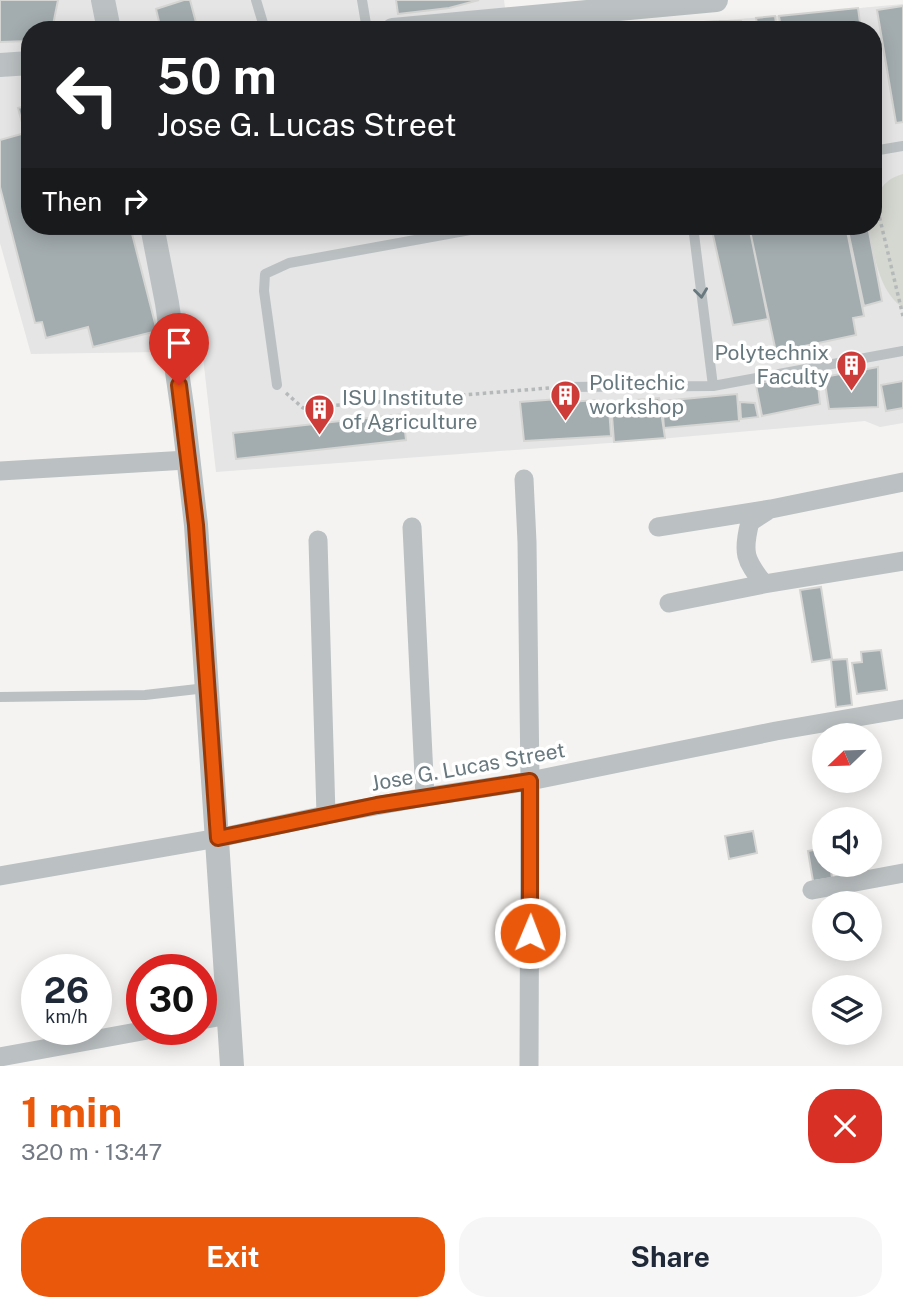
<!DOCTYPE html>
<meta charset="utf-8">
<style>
:root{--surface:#fff;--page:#f6f6f7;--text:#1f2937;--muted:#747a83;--accent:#ea580c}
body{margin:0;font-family:"Public Sans",sans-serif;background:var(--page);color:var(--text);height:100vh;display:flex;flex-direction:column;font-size:26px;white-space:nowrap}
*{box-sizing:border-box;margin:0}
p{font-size:23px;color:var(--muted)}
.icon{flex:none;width:38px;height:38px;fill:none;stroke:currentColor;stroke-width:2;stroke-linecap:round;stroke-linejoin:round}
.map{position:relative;height:1066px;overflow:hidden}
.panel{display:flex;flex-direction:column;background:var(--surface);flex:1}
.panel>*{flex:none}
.hud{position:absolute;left:21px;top:21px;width:861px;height:214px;border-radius:28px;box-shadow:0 4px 18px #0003;background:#202124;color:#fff;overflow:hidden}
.needle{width:46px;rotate:247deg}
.controls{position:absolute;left:812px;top:723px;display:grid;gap:14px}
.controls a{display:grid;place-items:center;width:70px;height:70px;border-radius:50%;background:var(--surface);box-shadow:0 4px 18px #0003;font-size:35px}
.speed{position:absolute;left:21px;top:954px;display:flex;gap:14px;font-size:35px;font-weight:700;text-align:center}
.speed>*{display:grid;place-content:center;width:91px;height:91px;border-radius:50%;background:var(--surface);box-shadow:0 4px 18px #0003;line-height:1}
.speed small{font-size:18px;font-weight:400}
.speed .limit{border:10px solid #d22;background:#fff;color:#111}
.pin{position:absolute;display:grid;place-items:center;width:60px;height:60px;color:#fff;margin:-72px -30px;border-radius:50% 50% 50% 0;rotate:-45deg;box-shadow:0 0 7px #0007}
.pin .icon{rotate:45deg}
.me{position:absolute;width:77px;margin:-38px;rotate:1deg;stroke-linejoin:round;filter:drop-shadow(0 0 5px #0008)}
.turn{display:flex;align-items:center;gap:24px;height:147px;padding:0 21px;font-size:32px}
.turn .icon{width:91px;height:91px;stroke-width:2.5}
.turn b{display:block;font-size:49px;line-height:60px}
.then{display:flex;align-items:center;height:66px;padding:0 21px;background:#0003;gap:14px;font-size:26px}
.round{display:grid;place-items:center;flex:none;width:74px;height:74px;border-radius:28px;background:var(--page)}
.summary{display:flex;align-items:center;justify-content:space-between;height:119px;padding:0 21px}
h1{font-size:42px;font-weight:700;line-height:52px;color:var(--accent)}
.cta{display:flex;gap:14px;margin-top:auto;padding:14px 21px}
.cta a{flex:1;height:80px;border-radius:28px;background:var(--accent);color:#fff;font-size:28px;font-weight:700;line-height:80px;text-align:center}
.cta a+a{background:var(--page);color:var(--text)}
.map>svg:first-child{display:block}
</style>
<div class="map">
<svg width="903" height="1066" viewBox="0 0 903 1066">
<rect width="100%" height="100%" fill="#f4f3f1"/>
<path fill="#e4e5e4" d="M0,0H504L505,8L439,30H30V226H873V30H601L775,16L903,4V423L880,427L865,421L636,441L216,472L202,348L156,352L31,354L0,243Z"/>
<path fill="#d5d8d0" d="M903,174V308C878,290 874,254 869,226H873C873,202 877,181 903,174Z"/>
<path fill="#a3acaf" stroke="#d5d5d3" stroke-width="2" d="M0,0H58L52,30H30V41L0,42Z
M184,0H190L198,30H161L156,9Z
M396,0H479L449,8L398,14Z
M903,6V122L896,123L877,10Z
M858,8L861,30H781L779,16Z
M775,16L777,30H758L756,18Z
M718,21L720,30H673V24Z
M720,21H741L743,30H722Z
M30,105V226H130L157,331L93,347L88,327L46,338L42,322L35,323L0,187V140L25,133L18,108Z
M711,226H749L768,319L733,325Z
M749,226H846L864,316L853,318L856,335L776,352Z
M847,226H868L882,301L864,306Z
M878,367V407L829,409L824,377Z
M817,377L820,404L762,416L756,385L777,378L779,385Z
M903,381V408L886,411L881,385Z
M737,394L739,421L664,428L662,401Z
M571,398L570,402L597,400V408H609L611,436L524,441L520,402Z
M659,398L665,438L614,442L611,402Z
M740,402L755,403L758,417L741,419Z
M403,414L406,440L236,459L233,433Z
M821,587L832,659L812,662L800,590Z
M881,650L887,690L857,694L852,663L862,662L861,652Z
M847,659L852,705L836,707L831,660Z
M753,831L757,853L729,859L725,836Z
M824,848V864H830L832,878L813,881L808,851Z"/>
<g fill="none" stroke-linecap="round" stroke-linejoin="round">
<path stroke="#b5b9ba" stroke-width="3.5" stroke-dasharray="3.5 3.5" stroke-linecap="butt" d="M873,190L903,316
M286,393L303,408L549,388"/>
<path stroke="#bbc0c2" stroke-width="10" d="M256,0L265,30
M362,0L367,30
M873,151L903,146
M693,226L713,386
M277,385L264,291L265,274L289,263L492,226
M561,387L713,386L903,351
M0,697L145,695L206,688"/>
<path stroke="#bbc0c2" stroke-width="19" d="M0,471L187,460
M524,479L527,542L530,781L529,1066
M412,527L425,797
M658,527L771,509L903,482
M318,540L326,815
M764,584C745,560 742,553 750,522L767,511
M669,603L764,584L903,561
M0,876L218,838L326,815L425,797L530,781L776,731L903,709
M812,890L903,873
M201,1020L229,1015
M0,1057L153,1029"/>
<path stroke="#bbc0c2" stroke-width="24" d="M103,0L109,30
M393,30L716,0
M0,65L30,63
M152,226L167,303L183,413L196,525L232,1066"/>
</g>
<defs><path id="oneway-chevron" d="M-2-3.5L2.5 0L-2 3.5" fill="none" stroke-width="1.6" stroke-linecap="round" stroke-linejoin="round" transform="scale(1.75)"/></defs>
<use stroke="#67787e" href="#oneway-chevron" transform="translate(701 293) rotate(83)"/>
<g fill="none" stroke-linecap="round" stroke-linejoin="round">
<defs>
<path id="route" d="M179,385L196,525L218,838L377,805L530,781V933"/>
</defs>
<use href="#route" stroke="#983908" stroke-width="18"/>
<use href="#route" stroke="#ea580c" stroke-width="12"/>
</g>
<defs>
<symbol id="building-pin" viewBox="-11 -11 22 30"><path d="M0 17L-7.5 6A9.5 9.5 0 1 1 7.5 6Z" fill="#cd3c38" stroke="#fff"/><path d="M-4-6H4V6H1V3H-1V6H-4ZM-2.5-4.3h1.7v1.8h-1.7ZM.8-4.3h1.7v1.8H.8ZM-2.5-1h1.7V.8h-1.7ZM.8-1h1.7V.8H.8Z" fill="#fff"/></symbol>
</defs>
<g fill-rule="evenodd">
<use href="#building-pin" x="834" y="348" width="35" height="47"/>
<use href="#building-pin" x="548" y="378" width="35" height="47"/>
<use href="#building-pin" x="302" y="392" width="35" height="47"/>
</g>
<g text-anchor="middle" stroke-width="7" stroke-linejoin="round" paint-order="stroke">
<g font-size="21" fill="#67787e" stroke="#fff" text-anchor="start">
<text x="829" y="360" text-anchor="end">Polytechnix<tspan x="829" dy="24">Faculty</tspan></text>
<text x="589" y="390">Politechic<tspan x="589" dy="24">workshop</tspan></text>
<text x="342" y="405">ISU Institute<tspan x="342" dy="24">of Agriculture</tspan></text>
</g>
<g font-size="21" fill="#67787e" stroke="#fff">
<text transform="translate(468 767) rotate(-10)" y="7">Jose G. Lucas Street</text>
</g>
</g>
</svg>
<div class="controls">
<a><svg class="needle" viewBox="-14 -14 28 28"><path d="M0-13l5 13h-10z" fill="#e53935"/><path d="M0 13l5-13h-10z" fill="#747a83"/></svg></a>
<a><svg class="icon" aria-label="sound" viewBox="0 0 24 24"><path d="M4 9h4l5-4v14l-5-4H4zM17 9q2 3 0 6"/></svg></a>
<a><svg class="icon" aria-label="search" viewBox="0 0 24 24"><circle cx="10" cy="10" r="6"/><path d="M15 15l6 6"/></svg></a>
<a><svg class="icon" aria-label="layers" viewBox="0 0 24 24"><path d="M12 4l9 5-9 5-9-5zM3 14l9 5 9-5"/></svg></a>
</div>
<div class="speed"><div>26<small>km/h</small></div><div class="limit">30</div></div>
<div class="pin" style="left:179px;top:385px;background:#d93025"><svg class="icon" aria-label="arrive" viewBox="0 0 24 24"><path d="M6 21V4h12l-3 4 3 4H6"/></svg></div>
<svg class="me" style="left:530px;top:933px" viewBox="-20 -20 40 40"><circle r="17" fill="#ea580c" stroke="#fff" stroke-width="3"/><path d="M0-11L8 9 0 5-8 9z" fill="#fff"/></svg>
<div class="hud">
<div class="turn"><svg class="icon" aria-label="left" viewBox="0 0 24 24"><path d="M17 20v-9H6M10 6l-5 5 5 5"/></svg><div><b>50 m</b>Jose G. Lucas Street</div></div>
<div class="then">Then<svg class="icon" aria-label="right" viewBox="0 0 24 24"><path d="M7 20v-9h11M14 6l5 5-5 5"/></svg></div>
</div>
</div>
<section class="panel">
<div class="summary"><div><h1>1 min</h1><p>320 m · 13:47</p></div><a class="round" style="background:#d93025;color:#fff"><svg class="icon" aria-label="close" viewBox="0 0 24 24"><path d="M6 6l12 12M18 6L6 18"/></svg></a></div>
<div class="cta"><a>Exit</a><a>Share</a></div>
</section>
